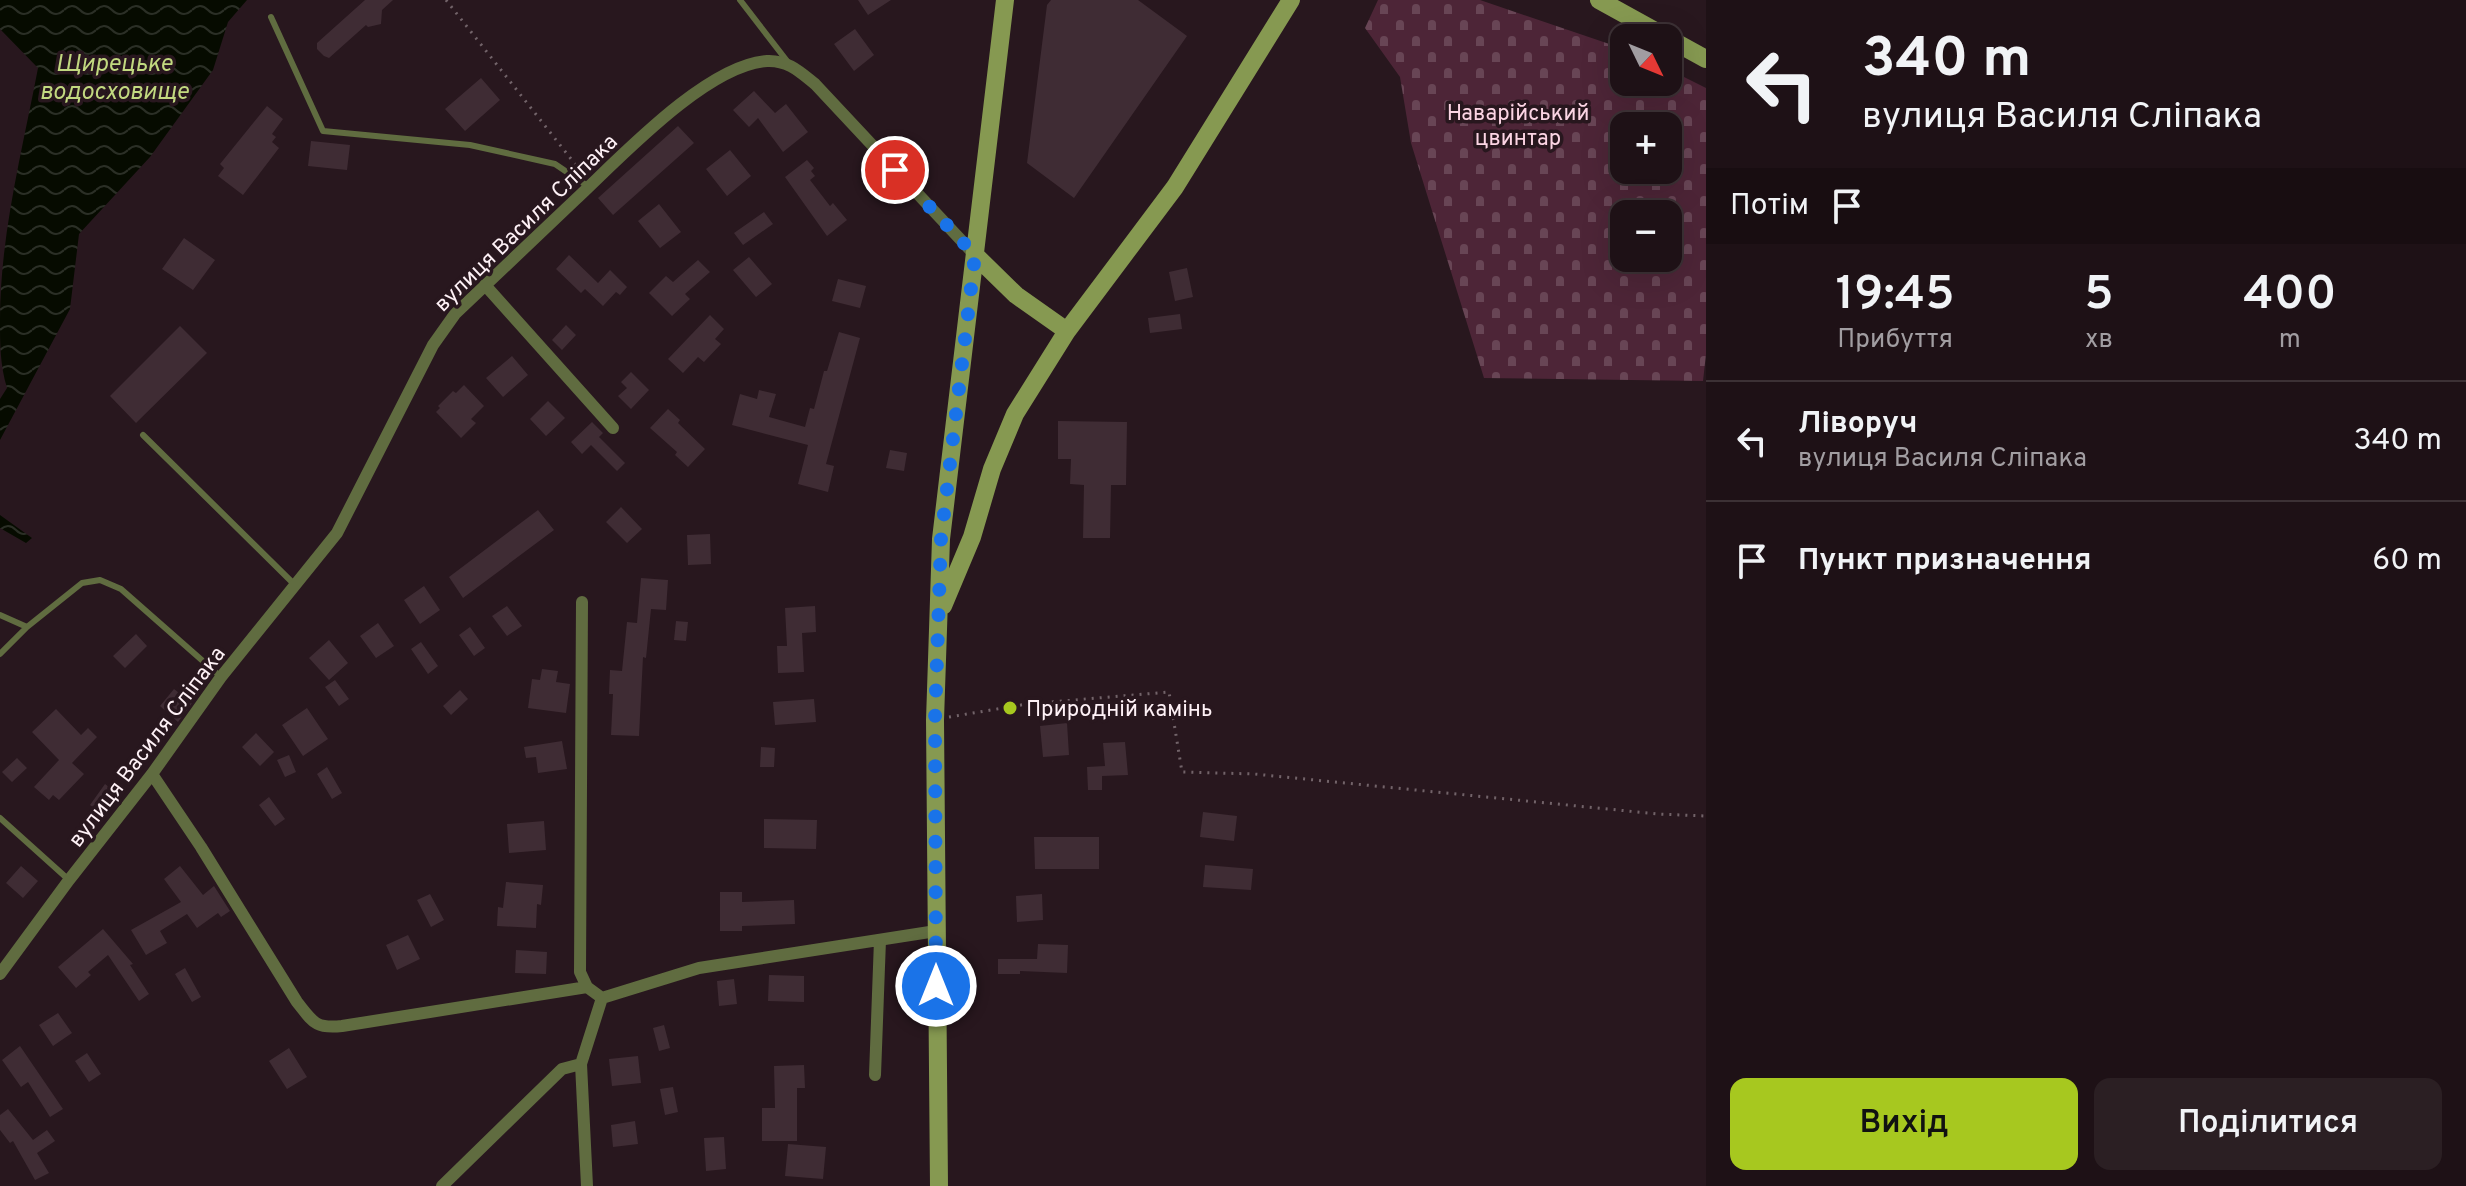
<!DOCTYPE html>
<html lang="uk">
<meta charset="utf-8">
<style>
:root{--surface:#1e1116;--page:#2b1f23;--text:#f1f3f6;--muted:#a19da1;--line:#3c3135;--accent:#a7c81f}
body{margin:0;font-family:Overpass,sans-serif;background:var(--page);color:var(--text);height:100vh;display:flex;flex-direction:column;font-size:30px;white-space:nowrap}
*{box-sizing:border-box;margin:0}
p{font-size:26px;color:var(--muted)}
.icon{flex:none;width:44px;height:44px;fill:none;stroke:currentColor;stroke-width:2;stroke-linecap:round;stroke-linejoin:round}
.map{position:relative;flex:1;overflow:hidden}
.sheet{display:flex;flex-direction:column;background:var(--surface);width:760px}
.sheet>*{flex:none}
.top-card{background:#1e1116;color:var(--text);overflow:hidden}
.needle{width:52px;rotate:133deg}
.buttons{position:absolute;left:1610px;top:24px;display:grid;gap:16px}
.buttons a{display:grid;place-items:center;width:72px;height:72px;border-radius:16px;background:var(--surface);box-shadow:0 8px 32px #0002,0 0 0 2px var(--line);font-size:40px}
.pin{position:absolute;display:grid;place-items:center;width:68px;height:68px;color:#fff;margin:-34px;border:4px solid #fff;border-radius:50%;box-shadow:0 2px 8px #0007}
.me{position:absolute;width:88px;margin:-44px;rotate:0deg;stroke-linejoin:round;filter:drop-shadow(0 0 6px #0008)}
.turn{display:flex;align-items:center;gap:28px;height:168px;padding:0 24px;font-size:36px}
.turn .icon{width:104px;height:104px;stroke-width:2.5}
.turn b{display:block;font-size:56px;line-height:68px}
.then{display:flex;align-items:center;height:76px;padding:0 24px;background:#0003;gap:16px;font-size:30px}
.eta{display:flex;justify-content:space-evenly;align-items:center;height:136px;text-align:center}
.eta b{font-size:48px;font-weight:600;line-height:56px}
.action{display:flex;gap:16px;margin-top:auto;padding:16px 24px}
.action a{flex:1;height:92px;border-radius:16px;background:var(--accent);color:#111;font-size:32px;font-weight:600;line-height:92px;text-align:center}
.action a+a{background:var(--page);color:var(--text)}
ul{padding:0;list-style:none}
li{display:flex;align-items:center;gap:24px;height:120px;padding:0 24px;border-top:2px solid var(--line)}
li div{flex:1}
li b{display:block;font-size:30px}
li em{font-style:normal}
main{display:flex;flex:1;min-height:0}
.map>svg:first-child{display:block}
</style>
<main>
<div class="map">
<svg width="1706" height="1186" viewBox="0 0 1706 1186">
<defs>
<pattern id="cemetery-stones" width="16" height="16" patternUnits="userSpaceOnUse" patternTransform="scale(2)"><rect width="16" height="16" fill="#4d2537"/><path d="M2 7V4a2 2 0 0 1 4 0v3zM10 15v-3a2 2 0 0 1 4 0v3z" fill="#684555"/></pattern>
<pattern id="water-waves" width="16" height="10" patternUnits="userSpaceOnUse" patternTransform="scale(2)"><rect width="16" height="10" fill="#060b00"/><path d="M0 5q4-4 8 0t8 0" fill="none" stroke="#2b2f26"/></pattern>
</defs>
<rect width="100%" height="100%" fill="#28171e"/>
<path fill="url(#cemetery-stones)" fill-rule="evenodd" d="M1378,0H1480L1624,49V82H1668V69L1706,88V354L1703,381L1484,378L1411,143L1400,77L1365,28ZM1624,126H1668V170H1624ZM1624,214H1668V258H1624Z"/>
<path fill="url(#water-waves)" d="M0,0H247L228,22L213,70L150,157L79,234L70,309L0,440V399L7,388C0,365 0,344 0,320C0,235 22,152 38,68L0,29Z
M0,515L32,538L26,543L0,528Z"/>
<path fill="#3f2c34" d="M365,0H393L382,10L381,24L368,27L366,25L329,58L324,56L317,49V43Z
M858,0H891L868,15Z
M1051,0H1138L1187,36L1074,198L1027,163L1047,5Z
M855,29L874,55L854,71L834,44Z
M481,78L500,100L465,131L445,109Z
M754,91L775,113L786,104L808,132L783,152L758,118L749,127L733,110Z
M267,106L283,119L272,134L276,137L272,142L279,148L243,195L218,176L224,168L220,164Z
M678,126L694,143L613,215L598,198Z
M311,141L350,145L347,170L308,166Z
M730,150L751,176L727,196L706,169Z
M807,160L814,168L811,171L815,176L810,180L830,206L833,203L847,220L827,236L785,177Z
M659,204L681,232L660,248L638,221Z
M764,212L773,224L743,245L734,233Z
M184,238L215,260L193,290L162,269Z
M569,255L598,283L610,270L627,287L620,295L616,292L603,306L585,289L581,293L556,269Z
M749,257L772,284L756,297L733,270Z
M698,260L710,272L685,294L690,299L672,316L649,293L666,276L673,282Z
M1187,268L1193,297L1175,301L1169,272Z
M838,279L866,286L860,308L832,301Z
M1180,314L1182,329L1150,333L1148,318Z
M710,315L724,329L715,339L721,344L704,362L698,357L683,373L668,359Z
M566,325L576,335L562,350L552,340Z
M180,326L207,353L136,423L110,396Z
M839,332L860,338L826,464L834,466L828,492L798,484L808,445L732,425L740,394L757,399L759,390L776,394L769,417L805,427L810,408L814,409L824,371H827Z
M512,356L528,375L503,397L486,378Z
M631,372L649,390L631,409L618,396L627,388L621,382Z
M464,385L484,406L471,419L476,423L461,438L436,412L440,408L438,406L453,391L456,393Z
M548,401L565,418L546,436L530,419Z
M668,409L680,420L678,423L705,449L688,467L675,455L677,452L650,428Z
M1058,421L1127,422L1126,485H1111L1110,538H1083L1084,485L1070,484L1071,459H1058Z
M592,422L603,433L599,437L625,463L617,471L591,445L582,454L571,442Z
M890,450L907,453L904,471L886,468Z
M621,507L642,529L627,543L606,522Z
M538,510L554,530L463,598L449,577Z
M710,534L711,564L688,565L687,535Z
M641,578L668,580L666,610L651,609L646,658L643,657L639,736L611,735L613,694H609L610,670L622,671L627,622L637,623Z
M424,586L440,610L420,624L404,600Z
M507,606L522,626L507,636L492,616Z
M815,606L816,632L802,633L804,672L778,673L777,646H787L785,608Z
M676,621L688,622L686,641L674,640Z
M378,623L394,646L376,658L360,636Z
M470,627L485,648L474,656L459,635Z
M136,634L147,646L125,668L113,656Z
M329,640L348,663L329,680L309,658Z
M421,642L438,666L428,674L411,649Z
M542,669L558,671L556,682L570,684L566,713L528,708L532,679L540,680Z
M335,680L349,699L339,706L325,687Z
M174,689L192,703L178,722L160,706Z
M460,690L468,699L451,715L443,706Z
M814,699L816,722L775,725L773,702Z
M307,708L328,739L303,756L282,725Z
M56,709L81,735L88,728L97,737L72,763L84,774L59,800L53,795L49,800L34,787L59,760L32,732Z
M1067,723L1069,755L1043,757L1040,726Z
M256,733L274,752L260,766L242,747Z
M562,741L567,769L538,773L536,757L526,758L524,747Z
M1125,742L1128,775L1102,776V790H1088L1087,767L1105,766L1103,743Z
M761,747L775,748L774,767H760Z
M289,755L296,772L285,777L277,760Z
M17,758L27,768L12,782L2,772Z
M327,767L342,793L332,799L317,774Z
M105,784L114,791L106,801L113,807L106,817L90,805Z
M269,797L285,819L275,826L259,805Z
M1203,812L1237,816L1234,841L1200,837Z
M764,819L817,820L816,849L764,848Z
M544,821L546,850L509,853L507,824Z
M1034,837H1099V869H1035Z
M1205,865L1253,869L1251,890L1203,887Z
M21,866L38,881L23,898L6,883Z
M180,866L203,895L214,886L230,911L221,917L218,913L197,928L187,914L160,931L167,943L146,955L131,930L181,902L164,879Z
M506,882L543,885L541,905L537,904L536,928L497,926L498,907L503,908Z
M720,892H742V902L794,900L795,924L742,926V931H720Z
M430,894L444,920L431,927L417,900Z
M1042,894L1043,920L1017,922L1016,896Z
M103,929L133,964L130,965L149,994L139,1001L108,955L88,972L91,975L76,988L58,967Z
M408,935L420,959L397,970L386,945Z
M1038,944L1068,945L1067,973L1020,971V974H998V959H1037Z
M516,950L547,952L546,974L515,973Z
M185,968L201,997L192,1002L175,974Z
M769,975L804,976V1002L768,1001Z
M734,979L737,1004L719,1006L717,981Z
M58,1013L72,1033L53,1046L39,1025Z
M664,1025L670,1048L659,1051L653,1028Z
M20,1046L63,1109L50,1117L28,1082L21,1087L2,1060Z
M289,1048L307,1077L287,1089L269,1061Z
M87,1053L101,1074L89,1082L75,1061Z
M638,1056L641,1083L612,1086L609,1059Z
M804,1065L805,1088H797V1141H762V1108H775L774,1066Z
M673,1087L678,1112L665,1115L660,1089Z
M8,1109L33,1140L47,1130L55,1141L37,1153L49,1173L35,1180L13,1141L10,1143L0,1130V1115Z
M635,1121L638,1144L613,1147L611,1125Z
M724,1137L726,1169L706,1171L704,1138Z
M788,1144L826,1147L823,1179L785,1176Z"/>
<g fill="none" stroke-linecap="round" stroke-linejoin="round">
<path stroke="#726369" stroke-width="3" stroke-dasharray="2 6" stroke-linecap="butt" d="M446,0L575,164
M949,717L1027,704L1169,692L1182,772L1254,774L1658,814L1706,816"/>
<path stroke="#606c40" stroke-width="6" d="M740,0L787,61
M271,17L323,131L470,145L555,164L589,187
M143,435L296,586
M0,615L27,627L82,583L100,580L121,589L221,677
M0,654L27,627
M0,818L69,880"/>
<path stroke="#606c40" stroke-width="12" d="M485,285L613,428
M582,602L580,972L587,987
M152,774L201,847L297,1002C313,1022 315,1029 342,1026L587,987L602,998
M0,974L69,880L152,774L221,677L337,533L433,345L455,314C495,276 535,238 575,200C619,159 706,65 767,61C788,60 800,72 815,84L975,255
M875,1075L880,940
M442,1186L562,1069L581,1064
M587,1186L581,1064L602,998L699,968L936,931"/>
<path stroke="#869951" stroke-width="18" d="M1599,0L1706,59
M975,255L1016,295L1067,331
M943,606L972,537L992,469L1015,414L1067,331L1175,187L1291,0
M939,1186L935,720L941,539L1005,0"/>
</g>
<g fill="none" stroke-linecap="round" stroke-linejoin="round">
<path stroke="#1a73e8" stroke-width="14" stroke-dasharray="0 25.2" d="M895,170L975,255L941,539L935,720L936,986"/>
</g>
<circle fill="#a7c81f" stroke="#28171e" stroke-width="3" cx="1010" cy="708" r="8"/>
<g text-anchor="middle" stroke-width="7" stroke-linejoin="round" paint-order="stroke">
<g font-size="22" fill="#fcd5e4" stroke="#28171e">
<text x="1518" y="120">Наварійський<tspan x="1518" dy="25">цвинтар</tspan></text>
</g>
<g font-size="22" fill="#fef1f6" stroke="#28171e">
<text transform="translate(525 222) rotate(-44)" y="8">вулиця Василя Сліпака</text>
<text transform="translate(146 746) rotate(-53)" y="8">вулиця Василя Сліпака</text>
</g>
<g font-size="22" fill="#fef1f6" stroke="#28171e" text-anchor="start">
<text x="1026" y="716">Природній камінь</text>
</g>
<g font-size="24" font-style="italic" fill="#c2d980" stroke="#28171e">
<text x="114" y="71">Щирецьке<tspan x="114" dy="28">водосховище</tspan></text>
</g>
</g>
</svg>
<div class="buttons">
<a><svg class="needle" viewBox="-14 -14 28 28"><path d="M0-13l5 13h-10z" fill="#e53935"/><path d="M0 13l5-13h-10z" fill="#a19da1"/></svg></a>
<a>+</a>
<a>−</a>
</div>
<div class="pin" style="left:895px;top:170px;background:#d93025"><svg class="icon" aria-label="arrive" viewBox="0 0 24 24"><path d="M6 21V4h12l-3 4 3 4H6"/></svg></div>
<svg class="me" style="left:936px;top:986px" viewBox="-20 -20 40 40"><circle r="17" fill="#1a73e8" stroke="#fff" stroke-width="3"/><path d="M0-11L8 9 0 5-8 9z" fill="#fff"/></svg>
</div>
<section class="sheet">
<div class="top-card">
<div class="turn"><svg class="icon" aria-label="left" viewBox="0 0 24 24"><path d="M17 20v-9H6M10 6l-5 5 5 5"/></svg><div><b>340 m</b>вулиця Василя Сліпака</div></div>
<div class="then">Потім<svg class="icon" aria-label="arrive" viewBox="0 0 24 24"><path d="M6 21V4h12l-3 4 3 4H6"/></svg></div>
</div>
<div class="eta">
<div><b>19:45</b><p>Прибуття</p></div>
<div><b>5</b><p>хв</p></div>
<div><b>400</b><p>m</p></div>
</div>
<ul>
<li><svg class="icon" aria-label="left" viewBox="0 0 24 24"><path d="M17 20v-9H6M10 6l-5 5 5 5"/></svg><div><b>Ліворуч</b><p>вулиця Василя Сліпака</p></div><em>340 m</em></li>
<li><svg class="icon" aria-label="arrive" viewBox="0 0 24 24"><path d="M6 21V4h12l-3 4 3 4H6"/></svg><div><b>Пункт призначення</b></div><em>60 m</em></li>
</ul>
<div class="action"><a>Вихід</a><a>Поділитися</a></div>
</section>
</main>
